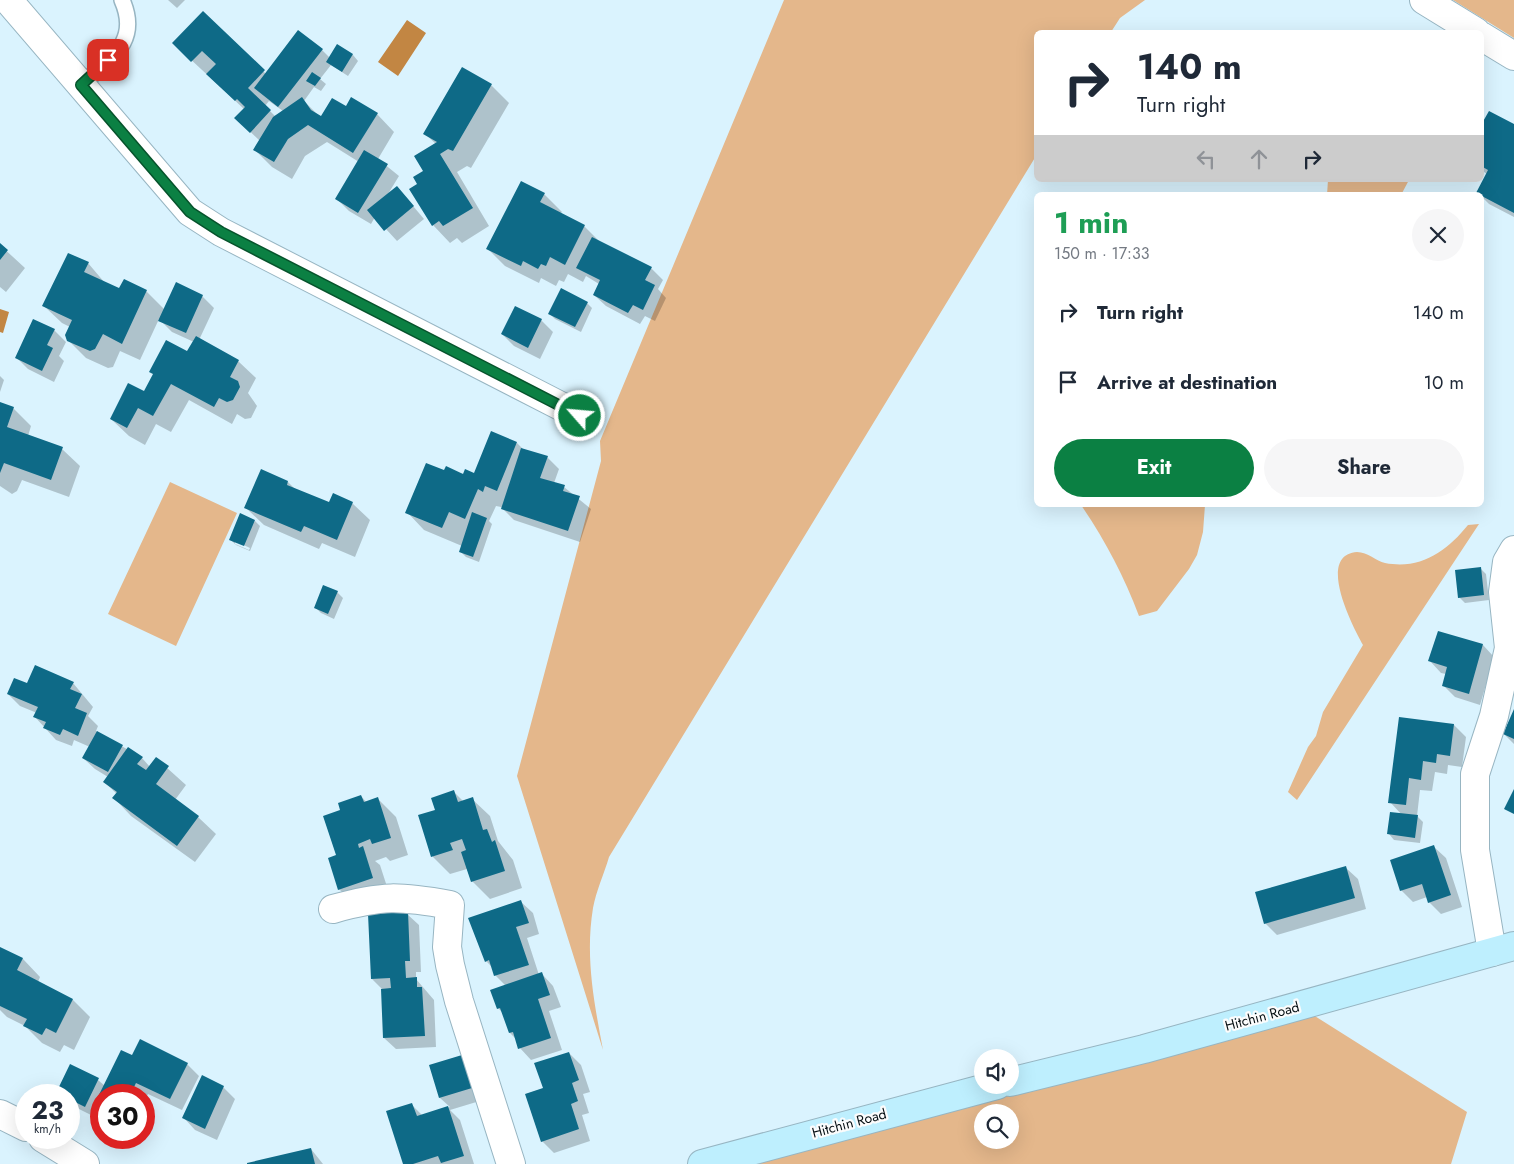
<!DOCTYPE html>
<meta charset="utf-8">
<style>
:root{--surface:#fff;--page:#f6f6f7;--text:#1f2937;--muted:#747a83;--accent:#0b8043}
body{margin:0;font-family:Jost,sans-serif;background:var(--page);color:var(--text);height:100vh;display:flex;flex-direction:column;font-size:19px;white-space:nowrap}
*{box-sizing:border-box;margin:0}
p{font-size:16px;color:var(--muted)}
.icon{flex:none;width:28px;height:28px;fill:none;stroke:currentColor;stroke-width:2;stroke-linecap:round;stroke-linejoin:round}
.map{position:relative;flex:1;overflow:hidden}
.details{position:absolute;left:1034px;top:192px;width:450px;height:315px;display:flex;flex-direction:column;background:var(--surface);border-radius:8px;box-shadow:0 5px 20px #0002}
.details>*{flex:none}
.hud{position:absolute;left:1034px;top:30px;width:450px;height:152px;border-radius:8px;box-shadow:0 5px 20px #0002;background:#fff;color:var(--text);overflow:hidden}
.tools{position:absolute;left:974px;top:1049px;display:grid;gap:10px}
.tools a{display:grid;place-items:center;width:45px;height:45px;border-radius:50%;background:var(--surface);box-shadow:0 5px 20px #0002;font-size:25px}
.speed{position:absolute;left:15px;top:1084px;display:flex;gap:10px;font-size:25px;font-weight:700;text-align:center}
.speed>*{display:grid;place-content:center;width:65px;height:65px;border-radius:50%;background:var(--surface);box-shadow:0 5px 20px #0002;line-height:1}
.speed small{font-size:12px;font-weight:400}
.speed .limit{border:8px solid #d22;background:#fff;color:#111}
.pin{position:absolute;display:grid;place-items:center;width:42px;height:42px;color:#fff;margin:-21px;border-radius:10px;box-shadow:0 2px 8px #0006}
.me{position:absolute;width:55px;margin:-28px;rotate:297deg;stroke-linejoin:round;filter:drop-shadow(0 0 4px #0008)}
.turn{display:flex;align-items:center;gap:18px;height:105px;padding:0 20px;font-size:22px}
.turn .icon{width:65px;height:65px;stroke-width:2.5}
.turn b{display:block;font-size:35px;line-height:42px}
.lanes{display:flex;align-items:center;height:48px;padding:0 20px;background:#0003;justify-content:center;gap:25px;direction:ltr}
.lanes .off{opacity:.35}
.round{display:grid;place-items:center;flex:none;width:52px;height:52px;border-radius:26px;background:var(--page)}
.head{display:flex;align-items:center;justify-content:space-between;height:85px;padding:0 20px}
h1{font-size:30px;font-weight:700;line-height:38px;color:#1e9e55}
.cta{display:flex;gap:10px;margin-top:auto;padding:10px 20px}
.cta a{flex:1;height:58px;border-radius:30px;background:var(--accent);color:#fff;font-size:20px;font-weight:700;line-height:58px;text-align:center}
.cta a+a{background:var(--page);color:var(--text)}
ul{padding:0;list-style:none}
li{display:flex;align-items:center;gap:15px;height:70px;padding:0 20px}
li div{flex:1}
li b{display:block;font-size:19px}
li em{font-style:normal}
.map>svg:first-child{display:block}
</style>
<div class="map">
<svg width="1514" height="1164" viewBox="0 0 1514 1164">
<rect width="100%" height="100%" fill="#daf3fe"/>
<path fill="#e4b78b" fill-rule="evenodd" d="M784,0H1145L1120,18L1111,32H1036V156L609,857C604,874 596,891 593,908C585,957 594,1002 603,1050L517,776L601,461L600,441Z
M1453,0H1514V38Z
M1328,180H1409L1401,195H1327Z
M170,482L237,513L176,646L108,614Z
M1081,505H1205L1203,532L1197,555L1189,569L1157,611L1139,616C1124,576 1105,540 1081,505Z
M1479,524L1297,800L1288,792L1308,747L1316,736L1323,712L1363,645C1354,629 1315,555 1357,552C1368,552 1376,561 1385,563C1421,570 1447,551 1468,525Z
M1310,1013L1467,1112L1451,1164H739ZM982,1112H1010V1140H982Z"/>
<path fill="#c28643" d="M407,20L426,33L398,76L378,62Z
M0,309L9,312L3,333L0,332Z"/>
<path fill="#0003" fill-rule="evenodd" d="M168,0H185L177,8Z
M203,13L266,74L322,50L330,58L337,46L353,55L358,61L348,76L331,65L320,79L326,84L321,91L314,87L304,101L321,118L346,108L377,114L394,132L378,159L399,176L388,194L397,187L424,219L397,241L375,217L371,224L349,211L337,199L359,162L327,142L305,156L292,179L272,167L255,150L260,141L236,118L244,109L173,43ZM269,101L283,111L275,116L265,106Z
M491,85L509,103L471,168L467,166L457,172L489,226L462,243L457,238L450,243L433,225L419,184L436,144L425,134Z
M1514,125V217L1489,204L1481,196L1487,174L1481,170V128Z
M544,194L562,212L560,214L584,226L600,242L651,268L663,280L658,289L666,298L655,321L645,316L640,324L606,306L594,295L599,284L586,276L583,282L568,274L564,282L559,280L556,286L541,278L539,283L505,266L488,249Z
M0,245L25,268L6,292L0,287Z
M88,263L105,283L120,290L146,291L165,310L202,296L214,308L199,340L238,361L256,378L248,393L257,406L251,418L245,419L237,414L232,424L189,400L171,432L156,424L145,445L129,436L111,419L144,393L188,353L194,342L172,332L159,319L140,360L120,351L113,367L108,368L86,358L68,340L70,327L62,323L44,306Z
M587,303L592,308L581,332L555,319L549,313Z
M516,307L541,320L553,332L540,359L514,346L502,334Z
M54,330L66,342L59,356L64,361L54,382L28,369L17,358Z
M0,376L4,380L0,392Z
M0,403L13,408L31,426L28,436L62,449L80,466L69,497L22,480L17,491L12,494L0,486Z
M517,443L524,450L547,457L559,469L554,483L564,487L591,509L580,542L514,520L501,507L496,506L489,521L492,524L479,562L466,557L460,551L462,546L424,530L407,512L445,472L475,475Z
M288,482L295,489L329,504L352,503L370,520L355,557L322,543L319,549L264,525L246,508Z
M255,521L260,526L250,551L236,545L230,539ZM235,541L250,548L249,550L235,544Z
M1481,569L1486,574L1489,600L1465,603L1459,597Z
M337,592L343,598L334,619L321,613L315,607Z
M1483,645L1494,657L1480,705L1455,697L1443,685L1446,674L1441,673L1430,661Z
M73,683L93,707L88,716L98,726L96,731L142,758L150,767L156,758L186,785L175,800L198,817L216,834L195,862L131,816L114,798L117,794L104,782L108,777L95,769L83,758L90,747L74,740L72,746L56,740L35,717L37,713L20,706L8,694L27,685Z
M1514,712V744L1504,734Z
M1400,718L1454,725L1466,737L1462,767L1448,765L1447,774L1435,772L1432,791L1420,790L1417,816L1423,822L1420,843L1394,840L1389,834L1402,815L1390,802Z
M454,792L464,802L472,799L490,816L498,841L513,860L522,888L490,899L472,881L467,869L450,874L433,857L419,816L436,811Z
M361,796L367,803L378,799L396,817L408,855L390,861L386,857L375,861L380,865L390,896L357,907L339,889L338,856L342,811Z
M1434,847L1446,858L1462,907L1441,914L1429,902L1427,897L1413,902L1401,890Z
M1346,868L1358,879L1366,909L1277,935L1265,923Z
M521,902L533,913L539,934L527,938L539,975L542,974L553,986L561,1007L549,1011L562,1050L531,1060L520,1048L517,1040L510,1033L504,1014L498,1008L506,986L495,975L493,968L486,961Z
M407,914L419,925L421,972H416V979L434,1000L436,1047L396,1049L384,1038L382,989L372,979Z
M0,948L23,959L40,977L38,982L73,1000L90,1017L74,1050L64,1045L60,1052L42,1043L25,1026L7,1017L0,1010Z
M569,1053L581,1065L590,1092L583,1094L589,1113L582,1115L590,1141L554,1153L542,1141L544,1089Z
M461,1056L483,1100L450,1110L460,1120L474,1164H404L412,1105L423,1116L450,1107L440,1098L430,1066Z
M187,1064L199,1076L182,1110L148,1094L144,1102V1095H101V1116L99,1114L97,1118L69,1104V1095H60L58,1092L98,1080L105,1086Z
M223,1087L235,1099L217,1140L195,1130L184,1118Z
M311,1149L323,1164H249Z"/>
<path fill="#0e6a87" d="M203,11L265,70L248,88L271,110L250,133L234,118L245,107L237,99L235,101L206,74L216,64L202,51L191,62L172,43Z
M298,30L323,49L278,107L254,88Z
M337,44L353,54L342,72L326,62Z
M462,67L492,84L453,151L448,149L440,154L473,208L443,226L439,221L432,226L409,189L417,184L413,177L423,171L414,156L437,142L423,134Z
M312,72L321,78L315,86L306,81Z
M302,97L311,110L321,116L332,98L346,106L351,97L378,113L353,153L308,125L288,139L274,162L253,150L273,117Z
M1489,111L1514,124V213L1476,193L1488,170L1481,166V125Z
M364,150L388,164L358,213L335,199Z
M521,181L545,193L540,202L585,225L565,265L550,257L546,266L541,264L538,269L523,261L521,266L486,249Z
M397,186L414,206L384,231L367,210Z
M592,237L652,267L645,280L655,285L643,310L633,305L628,313L593,295L600,280L576,268Z
M0,243L8,250L0,260Z
M68,253L89,262L84,272L119,288L124,279L147,290L122,344L103,334L95,349L90,351L67,341L65,335L72,320L42,306Z
M176,282L203,295L186,333L158,321Z
M561,288L588,302L575,327L548,314Z
M515,306L542,319L528,348L501,334Z
M33,319L55,329L47,345L53,348L42,371L15,358Z
M196,336L239,360L230,377L238,381L240,387L233,400L227,402L219,398L214,407L171,384L153,416L138,408L127,428L110,419L128,383L144,391L153,374L149,372L166,340L187,351Z
M0,402L14,407L7,427L63,447L51,480L4,463L0,473Z
M491,431L517,442L497,491L485,486L483,492L478,489L465,519L449,512L442,528L405,513L426,463L444,470L446,466L463,474L465,469L474,473Z
M521,448L548,456L540,478L565,485L563,491L580,496L568,531L501,509Z
M261,469L288,481L287,485L329,502L333,493L353,502L337,540L304,526L301,532L244,508Z
M472,512L487,518L473,557L459,552Z
M240,513L255,520L244,546L229,540Z
M1481,567L1484,595L1458,598L1455,570Z
M323,585L338,591L328,614L314,608Z
M1438,631L1483,644L1469,694L1442,686L1447,667L1428,661Z
M35,665L74,682L70,689L82,694L75,708L87,713L78,736L63,729L60,735L43,728L46,722L33,717L38,707L7,694L14,678L27,683Z
M1514,709V739L1503,734Z
M1399,717L1454,724L1450,756L1437,754L1436,763L1423,761L1421,780L1409,778L1406,805L1388,803Z
M97,731L123,745L108,772L82,758Z
M128,747L143,757L137,764L146,770L156,757L169,766L156,784L199,816L177,846L112,798L117,792L103,782Z
M1514,789V814L1504,809Z
M454,790L458,802L473,797L483,830L487,829L492,842L495,840L505,871L471,882L461,852L466,850L462,839L450,843L453,850L431,857L418,815L435,810L431,798Z
M361,795L364,802L378,797L391,838L372,844L370,839L358,844L359,848L363,846L373,878L338,890L328,858L336,855L323,816L340,810L338,803Z
M1390,812L1418,815L1415,838L1387,834Z
M1434,845L1451,895L1428,903L1422,884L1400,891L1390,860Z
M1346,866L1355,898L1264,924L1255,892Z
M521,900L529,923L516,927L529,965L494,976L489,960L485,962L468,918Z
M408,912L410,961H405L406,978L417,977V987H422L425,1036L383,1038L381,989L391,988L390,978L371,979L368,914Z
M0,947L23,958L17,970L73,999L56,1033L46,1028L42,1035L23,1026L27,1019L0,1006Z
M542,972L550,995L538,999L551,1038L518,1049L513,1032L509,1033L500,1008L497,1009L490,990Z
M140,1039L188,1063L170,1099L136,1083L130,1095H101V1113L92,1109L121,1050L132,1055Z
M569,1052L579,1080L572,1083L578,1101L571,1104L579,1129L541,1142L525,1094L543,1088L534,1063Z
M462,1055L472,1088L439,1098L429,1065Z
M70,1064L99,1078L85,1107L69,1099V1095L56,1093Z
M202,1075L224,1086L205,1129L182,1118Z
M412,1103L417,1116L448,1106L464,1156L441,1163L438,1156L413,1164H403L386,1111Z
M311,1148L315,1164H247V1163Z"/>
<g fill="none" stroke-linecap="round" stroke-linejoin="round">
<defs>
<path id="lane" d="M81,85C109,59 141,43 122,0"/>
<path id="street" d="M8,0L190,212L221,232L580,416
M1424,0L1476,32
M1481,36L1514,56
M333,909C383,895 399,896 450,905L447,947L450,965L459,1001L511,1164
M1492,952L1475,850V774L1494,716L1509,648L1503,592L1507,562L1514,550
M0,1114L26,1127
M43,1138L85,1164"/>
<path id="secondary" d="M1010,1082L1144,1049L1514,946
M702,1164L997,1085"/>
</defs>
<use href="#lane" stroke="#97b5c2" stroke-width="18"/>
<use href="#street" stroke="#97b5c2" stroke-width="30"/>
<use href="#secondary" stroke="#97b5c2" stroke-width="30"/>
<use href="#lane" stroke="#fff" stroke-width="15"/>
<use href="#street" stroke="#fff" stroke-width="28"/>
<use href="#secondary" stroke="#beeffe" stroke-width="28"/>
</g>
<g fill="none" stroke-linecap="round" stroke-linejoin="round">
<defs>
<path id="route" d="M108,60L81,85L190,212L221,232L580,416"/>
</defs>
<use href="#route" stroke="#07532c" stroke-width="12"/>
<use href="#route" stroke="#0b8043" stroke-width="9"/>
</g>
<g text-anchor="middle" stroke-width="4.5" stroke-linejoin="round" paint-order="stroke">
<g font-size="14" fill="#040e12" stroke="#fcfcfc">
<text transform="translate(1262 1016) rotate(-15)" y="5">Hitchin Road</text>
<text transform="translate(849 1123) rotate(-15)" y="5">Hitchin Road</text>
</g>
</g>
</svg>
<div class="tools">
<a><svg class="icon" aria-label="sound" viewBox="0 0 24 24"><path d="M4 9h4l5-4v14l-5-4H4zM17 9q2 3 0 6"/></svg></a>
<a><svg class="icon" aria-label="search" viewBox="0 0 24 24"><circle cx="10" cy="10" r="6"/><path d="M15 15l6 6"/></svg></a>
</div>
<div class="speed"><div>23<small>km/h</small></div><div class="limit">30</div></div>
<div class="pin" style="left:108px;top:60px;background:#d93025"><svg class="icon" aria-label="arrive" viewBox="0 0 24 24"><path d="M6 21V4h12l-3 4 3 4H6"/></svg></div>
<svg class="me" style="left:580px;top:416px" viewBox="-20 -20 40 40"><circle r="17" fill="#0b8043" stroke="#fff" stroke-width="3"/><path d="M0-11L8 9 0 5-8 9z" fill="#fff"/></svg>
<div class="hud">
<div class="turn"><svg class="icon" aria-label="right" viewBox="0 0 24 24"><path d="M7 20v-9h11M14 6l5 5-5 5"/></svg><div><b>140 m</b>Turn right</div></div>
<div class="lanes"><svg class="icon off" aria-label="left" viewBox="0 0 24 24"><path d="M17 20v-9H6M10 6l-5 5 5 5"/></svg><svg class="icon off" aria-label="ahead" viewBox="0 0 24 24"><path d="M12 20V5M6 11l6-6 6 6"/></svg><svg class="icon" aria-label="right" viewBox="0 0 24 24"><path d="M7 20v-9h11M14 6l5 5-5 5"/></svg></div>
</div>
<section class="details">
<div class="head"><div><h1>1 min</h1><p>150 m · 17:33</p></div><a class="round"><svg class="icon" aria-label="close" viewBox="0 0 24 24"><path d="M6 6l12 12M18 6L6 18"/></svg></a></div>
<ul>
<li><svg class="icon" aria-label="right" viewBox="0 0 24 24"><path d="M7 20v-9h11M14 6l5 5-5 5"/></svg><div><b>Turn right</b></div><em>140 m</em></li>
<li><svg class="icon" aria-label="arrive" viewBox="0 0 24 24"><path d="M6 21V4h12l-3 4 3 4H6"/></svg><div><b>Arrive at destination</b></div><em>10 m</em></li>
</ul>
<div class="cta"><a>Exit</a><a>Share</a></div>
</section>
</div>
